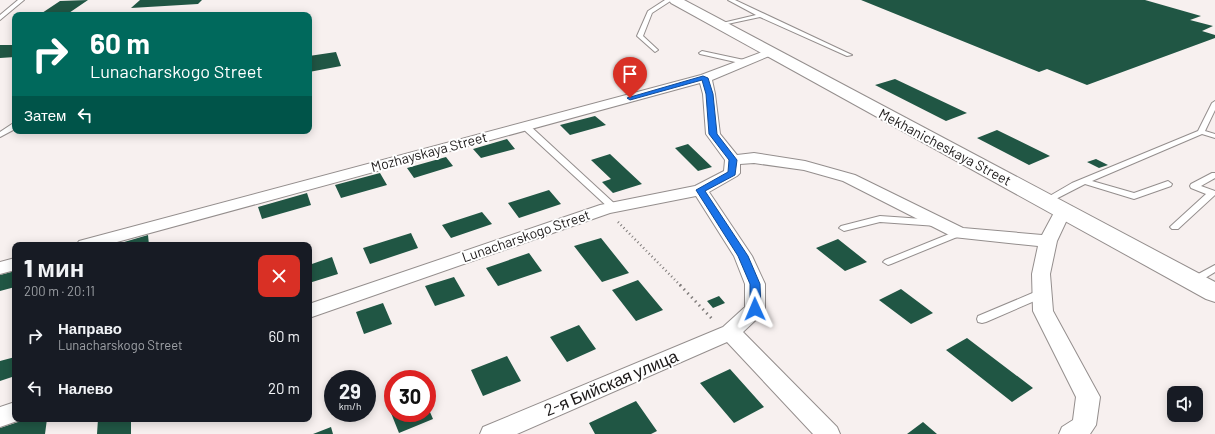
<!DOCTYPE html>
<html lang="ru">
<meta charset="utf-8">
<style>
:root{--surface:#171b24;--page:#20242c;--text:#f1f3f6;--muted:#9ea1a6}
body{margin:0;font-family:Barlow,sans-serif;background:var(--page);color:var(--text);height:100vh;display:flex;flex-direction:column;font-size:15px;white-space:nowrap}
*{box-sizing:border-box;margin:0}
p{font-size:13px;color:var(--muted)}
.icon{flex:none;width:22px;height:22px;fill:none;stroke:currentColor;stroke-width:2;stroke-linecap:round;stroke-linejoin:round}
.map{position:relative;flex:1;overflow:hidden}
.panel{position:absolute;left:12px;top:242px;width:300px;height:180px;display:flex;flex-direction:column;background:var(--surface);border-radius:8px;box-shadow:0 2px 10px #0003}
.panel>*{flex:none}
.top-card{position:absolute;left:12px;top:12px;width:300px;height:122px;border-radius:8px;box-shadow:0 2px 10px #0003;background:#00695c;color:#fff;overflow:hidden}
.tools{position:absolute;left:1167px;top:386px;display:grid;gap:8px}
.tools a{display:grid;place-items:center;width:36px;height:36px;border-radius:8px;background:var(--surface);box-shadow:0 2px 10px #0003;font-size:20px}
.speed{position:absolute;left:324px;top:370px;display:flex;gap:8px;font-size:20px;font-weight:700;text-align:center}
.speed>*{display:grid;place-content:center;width:52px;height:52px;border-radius:50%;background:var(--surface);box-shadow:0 2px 10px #0003;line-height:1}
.speed small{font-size:10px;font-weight:400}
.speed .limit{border:6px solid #d22;background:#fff;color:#111}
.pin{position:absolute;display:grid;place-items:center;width:34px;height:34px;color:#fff;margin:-41px -17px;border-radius:50% 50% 50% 0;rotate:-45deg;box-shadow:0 0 4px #0007}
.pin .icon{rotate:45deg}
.me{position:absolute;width:44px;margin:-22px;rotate:359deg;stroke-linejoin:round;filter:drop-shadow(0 0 3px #0008)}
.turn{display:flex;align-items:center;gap:14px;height:84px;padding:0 12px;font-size:18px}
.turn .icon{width:52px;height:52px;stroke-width:2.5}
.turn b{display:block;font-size:28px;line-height:34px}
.then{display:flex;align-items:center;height:38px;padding:0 12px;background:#0003;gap:8px;font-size:15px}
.round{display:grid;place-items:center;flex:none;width:42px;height:42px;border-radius:8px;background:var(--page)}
.head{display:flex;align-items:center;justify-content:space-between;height:68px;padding:0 12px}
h1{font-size:24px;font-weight:800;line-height:30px}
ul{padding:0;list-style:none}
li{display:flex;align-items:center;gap:12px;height:52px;padding:0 12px}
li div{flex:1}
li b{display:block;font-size:15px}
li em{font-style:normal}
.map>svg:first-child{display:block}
</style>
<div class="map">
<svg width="1215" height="434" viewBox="0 0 1215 434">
<rect width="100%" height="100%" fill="#f7f0ef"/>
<path fill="#205644" d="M88,0L66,15H39L60,1Z
M140,0H202L198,4L131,8Z
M861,0H1145L1201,16L1190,20L1213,26L1202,31L1215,35V38L1087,85L1047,69L1039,72Z
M0,45H15V57L0,58Z
M336,52L341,66L309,72V56Z
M895,79L967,113L946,121L875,85Z
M595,116L606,125L570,135L560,125Z
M997,130L1050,156L1029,165L977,138Z
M507,139L515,149L481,158L473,149Z
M688,144L712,167L698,171L675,148Z
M610,154L627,170L642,184L613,193L602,182L611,179L591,160Z
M446,157L453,166L414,178L407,168Z
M1096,159L1108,165L1099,168L1087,162Z
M380,173L387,185L341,198L335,185Z
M549,190L561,204L519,218L508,203Z
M307,193L311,205L262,219L258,207Z
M482,212L492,224L451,238L442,225Z
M411,233L418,248L370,264L363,248Z
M148,235L149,245H114Z
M601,238L629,273L602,282L574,246Z
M838,239L867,262L845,271L816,248Z
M529,253L542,271L498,286L486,268Z
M332,257L338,274L309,283V265Z
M15,271V287L0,291V275Z
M454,277L465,296L435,306L425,286Z
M638,280L663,310L636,321L612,290Z
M901,289L933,313L911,324L879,300Z
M719,296L725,303L713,308L707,301Z
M383,303L392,324L364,334L356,312Z
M579,325L596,349L567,362L550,337Z
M967,338L1033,388L1012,402L946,350Z
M507,356L521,381L483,396L471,370Z
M15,357V376L0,381V361Z
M730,369L764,407L734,423L700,383Z
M393,401V413H427V405L433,419L399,433L387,403Z
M636,401L657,431L651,434H595L589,423Z
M27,419H47L45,434H0V428Z
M98,419H131V434H97Z
M923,422L937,434H907Z
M331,427L333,434H313Z"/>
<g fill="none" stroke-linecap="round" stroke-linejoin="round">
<defs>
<path id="lane" d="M18,0H24L0,20V15Z
M665,0H672L652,13L643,36L657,49L658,50L655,52L637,36L648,11Z
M728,0H735L852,55L847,56L760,17L718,26V24L756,15Z
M702,51L744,60L747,62L744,64L700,54L699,53Z
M1215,101V110L1205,131L1215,134V138L1202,134L1092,181L1134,193L1168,181L1172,184L1171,186L1134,199L1085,184L1048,203H1042L1041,201L1072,183L1198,131L1212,103Z
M12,124H15V129L0,137V132Z
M522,124H528L616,205L617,207L616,209H610L522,128Z
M1212,173H1215V178L1201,186L1215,191V195L1178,229H1172L1170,227L1172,225L1206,194L1191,188L1190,186L1191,184Z
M880,216L937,220L942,223L937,226L880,222L844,231L839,228L841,226Z
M959,230L964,233L962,235L891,264L888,265L883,262L885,260Z
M1215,265V272L1197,283H1189L1188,281L1189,279Z
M1042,289L1046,290L1047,293L1046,296L986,322L982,323L978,322L977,319L978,316Z"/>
<path id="street" d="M770,49L774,50L776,52L774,54L712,80L715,94L720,134L737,155L754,153L805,161L855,175L963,228L1042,235L1057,207L1063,206L1069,207L1071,211L1057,241L1050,274L1053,311L1100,397L1096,425L1090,434H1059L1062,427L1073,420L1076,397L1033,311L1032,274L1038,246L953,237L843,181L804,170L754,163L740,164V173L737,176L709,192L752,256L765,284V309L762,314L743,332L837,427L840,434H813L727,342L517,434H480L483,427L723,327L745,307V284L734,256L696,196L610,213L309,318V304L600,205L695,186L724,171L725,160L706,134L703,94L700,83L106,245H76L79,241L701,75Z
M15,258V270L0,274V262Z
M15,402V419H23L0,427V407Z"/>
<path id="secondary" d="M669,0H684L1215,282V302L1206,299L671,3Z"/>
</defs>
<use href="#lane" stroke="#948e8d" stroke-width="2"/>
<use href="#street" stroke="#948e8d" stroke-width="2"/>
<use href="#secondary" stroke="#948e8d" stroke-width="2"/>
<path stroke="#7f7b7a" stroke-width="2.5" stroke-dasharray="1 3" stroke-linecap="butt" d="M618,222L681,286"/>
<path stroke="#7f7b7a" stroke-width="3" stroke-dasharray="1.5 4" stroke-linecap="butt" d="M680,285L714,321"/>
<use href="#lane" fill="#fff" fill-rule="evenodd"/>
<use href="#street" fill="#fff" fill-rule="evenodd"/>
<use href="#secondary" fill="#fff" fill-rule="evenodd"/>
</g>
<path fill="#1a73e8" stroke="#114b97" d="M703,76L708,78L713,94L717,134L737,160L735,175L705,191L748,256L760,284L761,309L759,312H752L750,309V284L738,256L696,190L728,172L729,160L709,134L706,94L702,80L630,100L627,98Z"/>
<g text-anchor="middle" stroke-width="4" stroke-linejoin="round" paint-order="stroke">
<g font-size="14" fill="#1c1919" stroke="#fff">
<text transform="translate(945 147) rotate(28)" y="5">Mekhanicheskaya Street</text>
<text transform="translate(429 152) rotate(-15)" y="5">Mozhayskaya Street</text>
<text transform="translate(526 236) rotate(-19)" y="5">Lunacharskogo Street</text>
</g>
<g font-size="17" fill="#1c1919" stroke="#fff">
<text transform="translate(611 383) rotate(-23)" y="6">2-я Бийская улица</text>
</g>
</g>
</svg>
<div class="tools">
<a><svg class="icon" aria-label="sound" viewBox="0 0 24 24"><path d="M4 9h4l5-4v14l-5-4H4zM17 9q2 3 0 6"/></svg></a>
</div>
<div class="speed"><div>29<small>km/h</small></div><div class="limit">30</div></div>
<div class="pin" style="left:630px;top:98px;background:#d93025"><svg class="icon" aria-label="arrive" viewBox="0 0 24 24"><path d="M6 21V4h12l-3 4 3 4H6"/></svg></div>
<svg class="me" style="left:755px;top:309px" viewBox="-20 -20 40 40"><path d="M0-17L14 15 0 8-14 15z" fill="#1a73e8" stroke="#fff" stroke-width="4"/></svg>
<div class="top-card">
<div class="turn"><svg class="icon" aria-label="right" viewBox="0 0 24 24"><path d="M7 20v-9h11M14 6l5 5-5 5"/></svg><div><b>60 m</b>Lunacharskogo Street</div></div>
<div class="then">Затем<svg class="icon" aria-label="left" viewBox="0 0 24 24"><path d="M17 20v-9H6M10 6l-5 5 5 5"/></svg></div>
</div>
<section class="panel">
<div class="head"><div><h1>1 мин</h1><p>200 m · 20:11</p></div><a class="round" style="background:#d93025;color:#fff"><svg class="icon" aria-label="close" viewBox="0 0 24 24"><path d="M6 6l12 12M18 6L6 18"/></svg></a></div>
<ul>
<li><svg class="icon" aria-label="right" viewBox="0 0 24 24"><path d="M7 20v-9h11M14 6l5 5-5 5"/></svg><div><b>Направо</b><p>Lunacharskogo Street</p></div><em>60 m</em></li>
<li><svg class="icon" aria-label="left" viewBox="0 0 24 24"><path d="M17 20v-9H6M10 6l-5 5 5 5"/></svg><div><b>Налево</b></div><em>20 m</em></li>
</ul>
</section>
</div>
